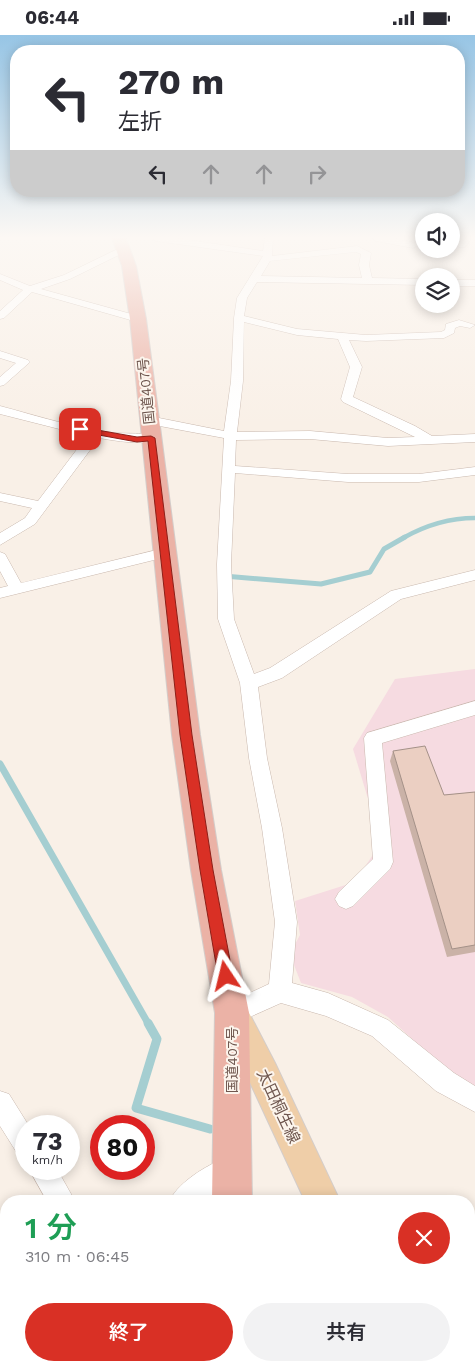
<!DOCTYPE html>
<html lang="ja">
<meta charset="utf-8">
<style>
:root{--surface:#fff;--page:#f2f2f3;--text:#2b2b33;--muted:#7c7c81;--accent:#d93025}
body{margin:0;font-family:"Work Sans","Noto Sans JP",sans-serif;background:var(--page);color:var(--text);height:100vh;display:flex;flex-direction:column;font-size:19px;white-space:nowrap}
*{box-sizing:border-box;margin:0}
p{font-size:16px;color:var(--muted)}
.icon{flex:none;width:28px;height:28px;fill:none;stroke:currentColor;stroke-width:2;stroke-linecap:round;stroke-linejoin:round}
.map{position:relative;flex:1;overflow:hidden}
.details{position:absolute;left:0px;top:1160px;width:475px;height:176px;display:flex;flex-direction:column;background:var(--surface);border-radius:20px 20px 0 0;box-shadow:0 2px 12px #0003}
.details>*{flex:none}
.banner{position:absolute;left:10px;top:10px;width:455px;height:152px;border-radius:20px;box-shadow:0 2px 12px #0003;background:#fff;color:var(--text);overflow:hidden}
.controls{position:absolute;left:415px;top:178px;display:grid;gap:10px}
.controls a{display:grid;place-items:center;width:45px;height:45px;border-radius:50%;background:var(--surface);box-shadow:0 2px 12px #0003;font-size:25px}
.speed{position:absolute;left:15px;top:1080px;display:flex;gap:10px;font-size:25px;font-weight:700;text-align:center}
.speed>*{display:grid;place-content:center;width:65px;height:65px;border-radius:50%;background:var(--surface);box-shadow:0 2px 12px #0003;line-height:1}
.speed small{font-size:12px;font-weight:400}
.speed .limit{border:8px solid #d22;background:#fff;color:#111}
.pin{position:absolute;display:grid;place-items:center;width:42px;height:42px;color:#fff;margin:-21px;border-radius:10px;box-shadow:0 2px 8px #0006}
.me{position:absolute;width:55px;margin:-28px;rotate:350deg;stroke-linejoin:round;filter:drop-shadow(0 0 4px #0008)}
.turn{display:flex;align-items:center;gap:18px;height:105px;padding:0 25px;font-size:22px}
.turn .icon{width:65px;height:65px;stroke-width:2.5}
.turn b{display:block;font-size:35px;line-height:42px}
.lanes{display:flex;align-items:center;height:48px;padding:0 25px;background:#0003;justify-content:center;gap:25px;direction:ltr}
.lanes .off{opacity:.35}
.round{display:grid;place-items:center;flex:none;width:52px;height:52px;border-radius:26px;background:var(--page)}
.head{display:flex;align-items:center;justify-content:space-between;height:85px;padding:0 25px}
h1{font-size:30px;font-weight:600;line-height:38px;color:#1e9e55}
.button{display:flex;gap:10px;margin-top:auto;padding:10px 25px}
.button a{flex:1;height:58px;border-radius:30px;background:var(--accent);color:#fff;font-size:20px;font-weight:600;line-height:58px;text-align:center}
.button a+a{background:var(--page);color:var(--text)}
.status{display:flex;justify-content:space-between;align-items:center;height:35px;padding:0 25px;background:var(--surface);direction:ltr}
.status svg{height:14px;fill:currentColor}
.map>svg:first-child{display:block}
</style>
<div class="status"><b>06:44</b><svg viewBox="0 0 49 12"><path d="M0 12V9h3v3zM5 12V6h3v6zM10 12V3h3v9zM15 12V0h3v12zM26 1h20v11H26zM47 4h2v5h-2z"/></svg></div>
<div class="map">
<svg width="475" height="1336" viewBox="0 0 475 1336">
<rect width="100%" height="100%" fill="#f9f0e7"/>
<path fill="#f6dbe1" d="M475,634V1061L388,982L352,962L301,948L294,930V911L300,900L295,866L355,847L374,818L378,797L353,714L395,644Z"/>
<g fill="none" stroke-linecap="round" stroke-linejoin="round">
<path stroke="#a5ced1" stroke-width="4.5" d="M403,503C426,490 448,483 475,483"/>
<path stroke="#a5ced1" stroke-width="5" d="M224,541L321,549L370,537L384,514L405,502"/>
<path stroke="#a5ced1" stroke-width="7" d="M0,729L149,990"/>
<path stroke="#a5ced1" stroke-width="9" d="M148,988L157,1004L136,1073L210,1094"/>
<defs>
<path id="minor" d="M152,203H175L263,216L265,203H273L272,221L357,211L371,218L369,230L372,243L424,244V250L257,247L247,263L244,281L297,294L366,300L441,297L445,295L446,289L459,285L475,290L470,293L460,291L455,293L454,298L444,303L366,306L349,305L362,332L353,362L415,391L432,401L475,399V407L388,411L310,404L236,405L235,431L348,439H419L475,432V440L419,447H348L235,438L231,529L234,584L254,639L270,633L391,556L475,535V545L401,564L282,643L258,652L267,723L282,793L297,887L292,948L328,958L388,985L454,1038L475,1051V1077L436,1056L372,1001L326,981L281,968L232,990L224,986L220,978L224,970L269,949L275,887L262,793L249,723L240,648L218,584L217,529L224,403L149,389L143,385L149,381L224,396L231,346L234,283L237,263L263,221L156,206ZM356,217L361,219L359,230L362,243L261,241L270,226ZM244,287L297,300L338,304L350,332L341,364L343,367L415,402L388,403L310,396L237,397L243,346Z
M372,203H391L416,208L418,210L413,213L376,206Z
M463,203H472L465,212H459L457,210Z
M124,211L127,212V216L70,244L41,254L142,282L143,284L142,286H134L32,257L4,283L0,284V276L23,255L0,245V239L30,251L64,240Z
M451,245H475V251H451Z
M0,316L28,325L30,327L4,350L0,351V342L16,328L0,323Z
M0,371C38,381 77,394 116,398C126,399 152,397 157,403C149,412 111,405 99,403L35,489L0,510V498L25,483L32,473L0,466V458L38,466L87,401L0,379Z
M165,513L170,515L172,518L170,521L0,563V553L8,551L0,536V517L5,519L21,548Z
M475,666V680L382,708L393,827L390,834L353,871L346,874L339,871L335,864L339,857L373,824L364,703L367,698Z
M0,1056L9,1059L29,1091H26V1122L17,1118L0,1091Z
M219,1126L232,1127L241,1131L245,1140L241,1149L232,1153L223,1152L205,1166H170C175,1151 203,1132 219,1126Z
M29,1134H57L75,1166H47Z
M6,1312V1330H20L17,1336H0V1315Z"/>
<path id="major" d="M236,970L247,974L275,1028L340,1166H305L221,985L225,974Z
M381,1330H420L422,1336H383Z"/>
<path id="highway" d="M112,203H126L136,231L146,284L200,700L221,835L249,978L252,1166H212L215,978L191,835L172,700L130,284L122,231Z
M206,1330H250V1336H206Z"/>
</defs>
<use href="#minor" stroke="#c9b8ae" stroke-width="1"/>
<use href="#major" stroke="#d4cdca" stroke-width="2"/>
<use href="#highway" stroke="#d4cdca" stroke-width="2"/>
<use href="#minor" fill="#fff" fill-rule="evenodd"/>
<use href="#major" fill="#efcea8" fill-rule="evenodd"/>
<use href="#highway" fill="#ebb2a6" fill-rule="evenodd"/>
</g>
<path fill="#cab2a7" d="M393,716L444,760L475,757V917L447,922L390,726Z
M261,1332L301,1333L303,1336H261Z"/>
<path fill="#ebcfc2" stroke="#a49188" d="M425,711L444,760L475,757V910L452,914L393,716Z
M262,1334L303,1335V1336H262Z"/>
<linearGradient id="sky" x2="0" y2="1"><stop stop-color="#97c5e5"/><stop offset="0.52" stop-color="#fcf8f4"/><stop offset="1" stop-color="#fcf8f4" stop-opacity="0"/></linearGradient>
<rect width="475" height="390" fill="url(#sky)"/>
<path fill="#d93025" stroke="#8d1f18" d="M80,392L137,402L151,401L155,403L192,700L213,835L233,941L231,947L226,949L220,947L218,941L200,835L180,700L148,406L137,407L77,396L76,394Z"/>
<g text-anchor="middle" stroke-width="4" stroke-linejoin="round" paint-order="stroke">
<g font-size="14" fill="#6f574f" stroke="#fcf5ed">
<text transform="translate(146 356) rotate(-96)" y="5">国道407号</text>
<text transform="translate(232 1025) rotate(-90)" y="5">国道407号</text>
</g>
<g font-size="16" fill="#6f574f" stroke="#fcf5ed">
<text transform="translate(279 1071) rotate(65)" y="6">太田桐生線</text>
</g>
</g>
</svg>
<div class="controls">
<a><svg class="icon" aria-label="sound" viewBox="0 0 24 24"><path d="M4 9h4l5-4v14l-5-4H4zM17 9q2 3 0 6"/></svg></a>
<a><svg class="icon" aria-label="layers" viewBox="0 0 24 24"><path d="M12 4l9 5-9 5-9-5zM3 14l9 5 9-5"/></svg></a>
</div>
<div class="speed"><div>73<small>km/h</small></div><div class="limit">80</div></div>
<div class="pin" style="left:80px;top:394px;background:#d93025"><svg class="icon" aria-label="arrive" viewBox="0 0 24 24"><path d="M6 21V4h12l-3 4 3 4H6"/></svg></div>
<svg class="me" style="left:226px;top:941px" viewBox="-20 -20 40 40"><path d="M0-17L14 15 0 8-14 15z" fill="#d93025" stroke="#fff" stroke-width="4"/></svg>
<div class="banner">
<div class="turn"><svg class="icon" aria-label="left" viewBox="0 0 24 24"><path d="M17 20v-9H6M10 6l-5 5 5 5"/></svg><div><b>270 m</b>左折</div></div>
<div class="lanes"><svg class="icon" aria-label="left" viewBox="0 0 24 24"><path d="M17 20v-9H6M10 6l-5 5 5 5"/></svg><svg class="icon off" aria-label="ahead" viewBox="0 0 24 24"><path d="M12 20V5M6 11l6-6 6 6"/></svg><svg class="icon off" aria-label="ahead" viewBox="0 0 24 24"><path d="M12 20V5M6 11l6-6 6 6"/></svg><svg class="icon off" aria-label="right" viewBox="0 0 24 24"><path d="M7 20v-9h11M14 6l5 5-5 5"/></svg></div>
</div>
<section class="details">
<div class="head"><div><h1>1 分</h1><p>310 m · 06:45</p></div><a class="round" style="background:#d93025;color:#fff"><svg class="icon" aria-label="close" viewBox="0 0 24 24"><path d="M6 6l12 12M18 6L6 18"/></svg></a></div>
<div class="button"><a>終了</a><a>共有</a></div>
</section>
</div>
